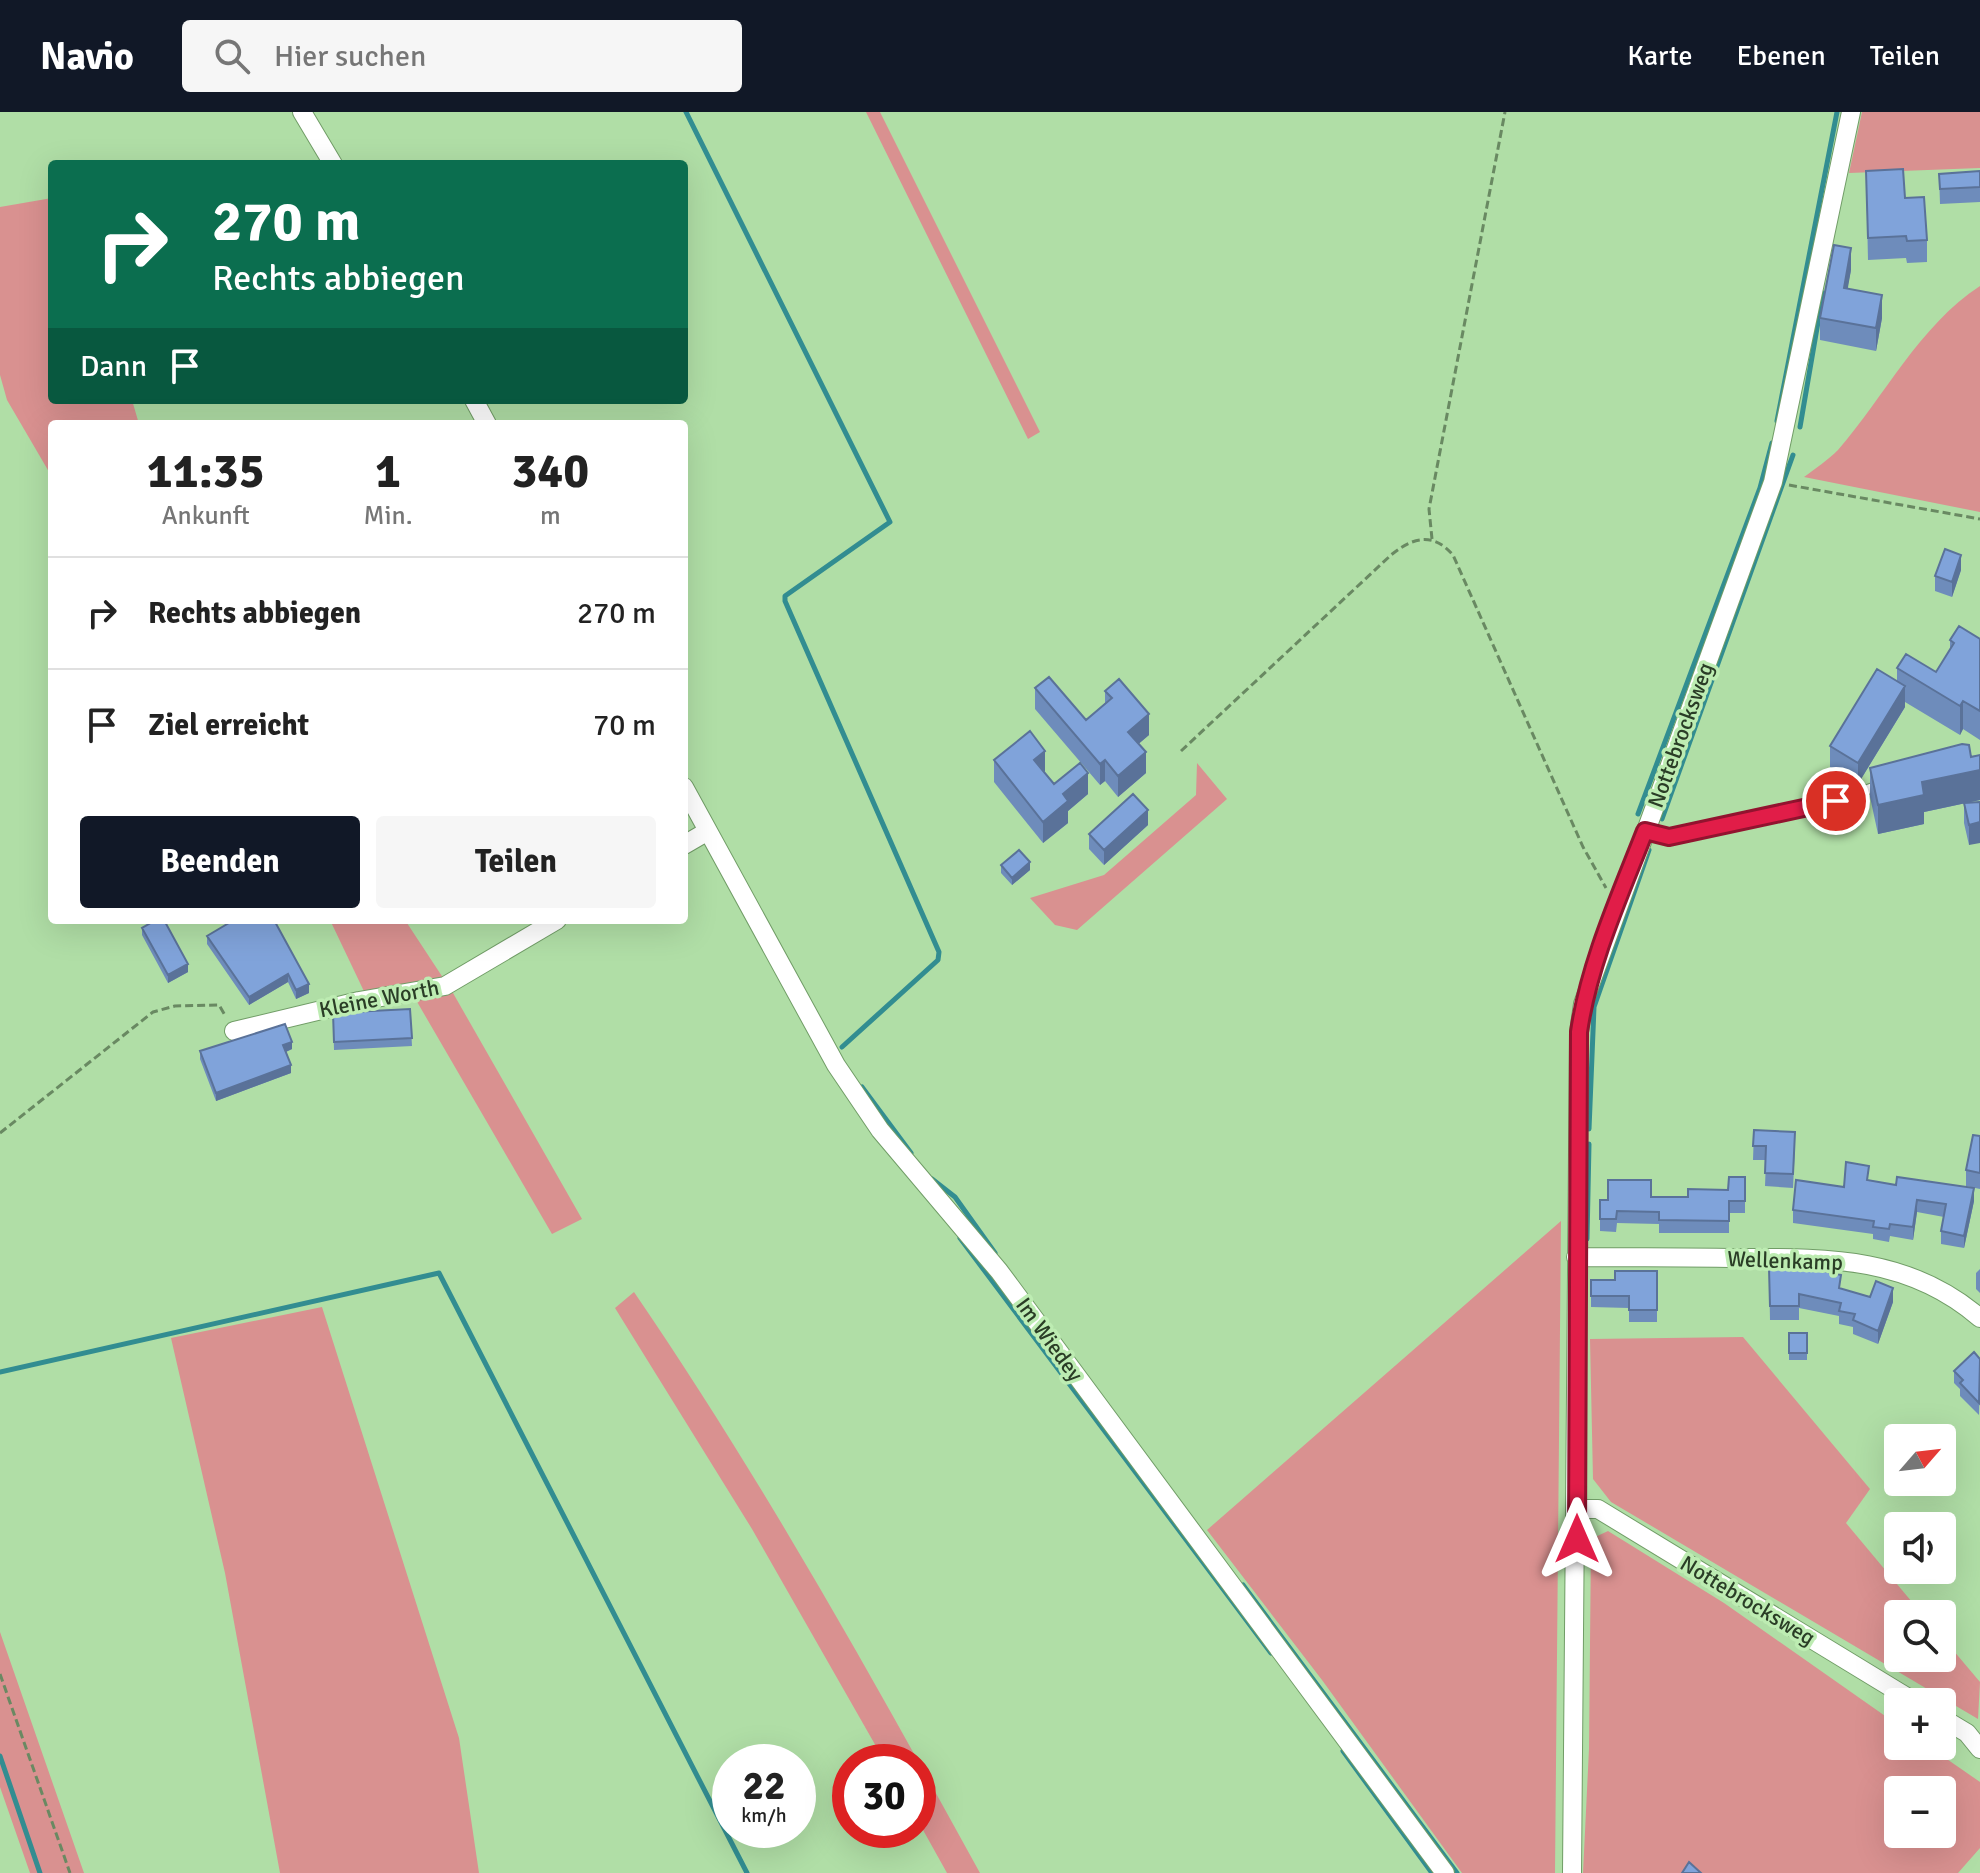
<!DOCTYPE html>
<html lang="de">
<meta charset="utf-8">
<style>
:root{--surface:#fff;--page:#f6f6f6;--text:#222;--muted:#767676;--line:#e0e0e0;--accent:#111827}
body{margin:0;font-family:Signika,sans-serif;background:var(--page);color:var(--text);height:100vh;display:flex;flex-direction:column;font-size:30px;white-space:nowrap}
*{box-sizing:border-box;margin:0}
p{font-size:26px;color:var(--muted)}
.icon{flex:none;width:44px;height:44px;fill:none;stroke:currentColor;stroke-width:2;stroke-linecap:round;stroke-linejoin:round}
.map{position:relative;flex:1;overflow:hidden}
.sheet{position:absolute;left:48px;top:308px;width:640px;height:504px;display:flex;flex-direction:column;background:var(--surface);border-radius:8px;box-shadow:0 8px 32px #0002}
.sheet>*{flex:none}
.banner{position:absolute;left:48px;top:48px;width:640px;height:244px;border-radius:8px;box-shadow:0 8px 32px #0002;background:#0b6e4f;color:#fff;overflow:hidden}
.needle{width:52px;rotate:62deg}
.fabs{position:absolute;left:1884px;top:1312px;display:grid;gap:16px}
.fabs a{display:grid;place-items:center;width:72px;height:72px;border-radius:8px;background:var(--surface);box-shadow:0 8px 32px #0002;font-size:40px}
.speed{position:absolute;left:712px;top:1632px;display:flex;gap:16px;font-size:40px;font-weight:700;text-align:center}
.speed>*{display:grid;place-content:center;width:104px;height:104px;border-radius:50%;background:var(--surface);box-shadow:0 8px 32px #0002;line-height:1}
.speed small{font-size:20px;font-weight:400}
.speed .limit{border:12px solid #d22;background:#fff;color:#111}
.pin{position:absolute;display:grid;place-items:center;width:68px;height:68px;color:#fff;margin:-34px;border:4px solid #fff;border-radius:50%;box-shadow:0 2px 8px #0007}
.me{position:absolute;width:88px;margin:-44px;rotate:0deg;stroke-linejoin:round;filter:drop-shadow(0 0 6px #0008)}
.turn{display:flex;align-items:center;gap:28px;height:168px;padding:0 32px;font-size:36px}
.turn .icon{width:104px;height:104px;stroke-width:2.5}
.turn b{display:block;font-size:56px;line-height:68px}
.then{display:flex;align-items:center;height:76px;padding:0 32px;background:#0003;gap:16px;font-size:30px}
.eta{display:flex;justify-content:space-evenly;align-items:center;height:136px;text-align:center}
.eta b{font-size:48px;font-weight:800;line-height:56px}
.button{display:flex;gap:16px;margin-top:auto;padding:16px 32px}
.button a{flex:1;height:92px;border-radius:8px;background:var(--accent);color:#fff;font-size:32px;font-weight:800;line-height:92px;text-align:center}
.button a+a{background:var(--page);color:var(--text)}
ul{padding:0;list-style:none}
li{display:flex;align-items:center;gap:24px;height:112px;padding:0 32px;border-top:2px solid var(--line)}
li div{flex:1}
li b{display:block;font-size:30px}
li em{font-style:normal}
header{display:flex;align-items:center;gap:48px;box-sizing:border-box;height:112px;padding:0 40px;background:var(--accent);color:#fff}
header strong{font-size:38px}
nav{display:flex;gap:44px;margin-inline-start:auto;font-size:28px}
.search{width:560px;height:72px;background:var(--page);display:flex;align-items:center;gap:20px;box-sizing:border-box;padding:0 28px;border-radius:8px;color:var(--muted);font-size:30px}
.map>svg:first-child{display:block}
</style>
<header>
<strong>Navio</strong>
<div class="search"><svg class="icon" aria-label="search" viewBox="0 0 24 24"><circle cx="10" cy="10" r="6"/><path d="M15 15l6 6"/></svg>Hier suchen</div>
<nav><a>Karte</a><a>Ebenen</a><a>Teilen</a></nav>
</header>
<div class="map">
<svg width="1980" height="1761" viewBox="0 0 1980 1761">
<rect width="100%" height="100%" fill="#b0dea6"/>
<path fill="#d99190" fill-rule="evenodd" d="M866,0H880L1040,320L1028,327Z
M1862,0H1980V56L1849,61Z
M52,86V288H132L139,312H52V365L7,288L0,263V95Z
M1980,174V400L1804,365C1815,357 1828,348 1838,338C1885,284 1919,214 1980,174Z
M1197,651L1227,687L1077,818L1055,813L1030,786L1104,763L1196,683Z
M330,808H405L453,881L582,1107L552,1122L416,888L371,894Z
M1561,1109L1555,1761H1462L1322,1568L1207,1418Z
M634,1180C762,1367 871,1563 980,1761H947L918,1709V1650H885L752,1417L615,1196Z
M322,1195L459,1626L479,1761H280L225,1461L171,1226Z
M1743,1225L1870,1377L1846,1411L1922,1502H1898V1546H1942V1525L1980,1570L1978,1607L1611,1390L1593,1367L1590,1227Z
M1608,1419L1724,1491L1898,1613V1634H1928L1980,1670V1736L1958,1761H1583L1589,1637L1591,1427ZM1898,1678H1942V1722H1898Z
M0,1520L84,1761H30L0,1675Z"/>
<g fill="none" stroke-linecap="round" stroke-linejoin="round">
<path stroke="#328d91" stroke-width="5" d="M686,0L890,410L785,484V489L939,840L938,848L842,935
M1777,309L1837,0
M1800,315L1823,181
M1638,702L1760,376L1772,331
M1662,707L1793,343
M862,975L911,1041
M1589,1017L1594,895L1649,738
M932,1067L955,1085L995,1141
M960,1126L1271,1541
M1587,1127L1589,1032
M0,1260L439,1161L747,1761
M1243,1473L1457,1761
M1343,1639L1432,1761
M0,1644L40,1761"/>
<defs>
<path id="service" d="M1646,719L1669,725L1836,689L1880,673"/>
<path id="minor" d="M302,0L333,52
M474,288L487,312
M684,675L836,953L880,1018L999,1159L1445,1761
M684,733L708,719
M234,919L359,889L445,874L557,808
M1576,1145C1627,1145 1678,1145 1730,1146C1821,1146 1906,1142 1980,1206
M1578,1397H1598L1915,1590
M1942,1606L1967,1621L1980,1637
M1572,1761C1576,1481 1575,1200 1579,920L1583,892L1773,370L1851,0"/>
</defs>
<use href="#service" stroke="#719d67" stroke-width="11"/>
<use href="#minor" stroke="#719d67" stroke-width="20"/>
<path stroke="#698962" stroke-width="3" stroke-dasharray="8 4" stroke-linecap="butt" d="M1789,373L1980,407
M1432,427L1429,397L1505,0
M1181,639L1391,443C1413,425 1433,420 1453,443L1583,735L1606,776
M0,1021L153,900L175,894L219,893L226,905
M0,1562L70,1761"/>
<use href="#service" stroke="#fff" stroke-width="9"/>
<use href="#minor" stroke="#fff" stroke-width="18"/>
</g>
<path fill="#6e8cbb" d="M1866,59L1905,86L1927,128V150L1907,151L1906,146L1868,148Z
M1980,59V90L1940,92L1939,62Z
M1851,158L1847,177L1882,206L1876,239L1820,228V206Z
M1961,458L1952,485L1935,479V464Z
M1980,527V628L1963,617L1960,623L1905,590V595L1858,672L1830,655V634L1897,569V556L1936,560L1950,537V528Z
M1035,576L1086,608L1105,591V579L1149,623L1138,632L1146,661L1118,685L1105,669L1100,673L1035,597Z
M1980,643V688L1924,700V712L1878,722L1870,685V656Z
M994,648L1045,661L1054,672L1088,682L1068,699V711L1043,731L994,670Z
M1980,690L1969,733L1964,711V691Z
M1148,713L1104,753L1089,737V722Z
M1001,753L1030,758L1012,773L1001,761Z
M234,808L309,881L296,887L288,870L249,893L207,832V824Z
M142,816L188,860L168,871L142,823Z
M410,897L412,934L334,938L333,901Z
M292,937L286,940L291,961L216,989L200,947V939Z
M1754,1018L1795,1034L1793,1076L1765,1074L1766,1048H1753Z
M1980,1024V1077L1966,1074V1058Z
M1745,1065V1101H1729V1121H1659V1112L1617,1111L1616,1120L1600,1119V1088L1651,1085H1688L1728,1078Z
M1869,1068L1974,1089L1964,1136L1941,1132V1119L1944,1105L1917,1100L1913,1128L1890,1124L1889,1130L1873,1127V1122L1793,1111V1098L1844,1075Z
M1769,1156L1870,1185L1893,1190L1878,1232L1853,1222V1215L1839,1212V1204L1799,1196V1208H1770Z
M1980,1157V1181L1976,1177V1161Z
M1657,1159V1210H1629V1196L1591,1195V1168H1615Z
M1789,1221H1807V1248H1789Z
M1980,1247L1979,1303L1960,1284V1277L1954,1271V1259Z"/>
<path fill="#5a7299" d="M1851,136V158L1844,198V176Z
M1882,183V206L1876,239V216Z
M1961,443V458L1952,485V470Z
M1905,574V595L1858,672V651Z
M1963,589V617L1960,623V594Z
M1149,602V623L1128,641V620Z
M1045,639V660L1034,648Z
M1146,640V661L1118,685V664Z
M1105,648V669L1100,673V652Z
M1980,658V688L1924,700V712L1878,722V693L1922,670Z
M1088,661V682L1068,699V711L1043,731V710L1063,682Z
M1148,698V713L1104,753V738Z
M1980,710V731L1969,733V713Z
M1030,750V758L1012,773V766Z
M188,852V860L168,871V863Z
M288,862V870L249,893V885Z
M309,872V881L296,887V878Z
M292,930V937L283,941V933Z
M291,953V961L216,989V981Z
M1974,1076V1089L1964,1136V1124Z
M1917,1088V1100L1913,1128V1115Z
M1893,1176V1190L1878,1232V1219Z"/>
<path fill="#80a3da" stroke="#5a7299" stroke-width="2" d="M1903,57L1905,86L1924,85L1927,128L1907,129L1906,124L1868,126L1866,59Z
M1980,59V75L1940,77L1939,62Z
M1834,133L1851,136L1844,176L1882,183L1876,216L1820,206Z
M1945,437L1961,443L1952,470L1935,464Z
M1959,514L1980,527V599L1963,589L1960,594L1897,556L1906,542L1936,560L1954,531L1950,528Z
M1877,557L1905,574L1858,651L1830,634Z
M1049,565L1086,608L1112,586L1105,579L1119,567L1149,602L1128,620L1146,640L1118,664L1105,648L1100,652L1035,576Z
M1030,619L1045,639L1034,648L1054,672L1080,651L1088,661L1063,682L1068,689L1043,710L994,648Z
M1962,632L1969,633L1971,645L1980,643V658L1922,670L1924,683L1878,693L1870,656Z
M1133,682L1148,698L1104,738L1089,722Z
M1980,690V710L1969,713L1964,691Z
M1019,738L1030,750L1012,766L1001,753Z
M156,808H164L188,852L168,863L142,816Z
M234,808H274L309,872L296,878L288,862L249,885L207,824Z
M410,897L412,926L334,930L333,901Z
M285,912L292,930L283,933L291,953L216,981L200,939Z
M1754,1018L1795,1020L1793,1062L1765,1061L1766,1034H1753Z
M1973,1023L1980,1024V1061L1966,1058Z
M1846,1050L1869,1054L1867,1068L1896,1073L1897,1065L1974,1076L1964,1124L1941,1119L1946,1092L1917,1088L1913,1115L1890,1112L1889,1117L1873,1115L1874,1109L1793,1098L1796,1068L1844,1075Z
M1729,1065H1745V1089H1729V1109L1659,1108V1100L1617,1099L1616,1107H1600V1088H1608V1068H1651V1085H1688V1077L1728,1078Z
M1769,1156H1810L1841,1163L1839,1176L1870,1185L1876,1169L1893,1176L1878,1219L1853,1208L1855,1202L1839,1199L1841,1191L1799,1182V1194H1770Z
M1615,1159H1657V1198H1629V1184H1591V1168H1615Z
M1789,1221H1807V1241H1789Z
M1974,1240L1980,1247L1979,1291L1960,1271L1963,1268L1954,1259Z
M1689,1750L1701,1761H1682Z"/>
<g fill="none" stroke-linecap="round" stroke-linejoin="round">
<defs>
<path id="route" d="M1577,1427L1579,920C1589,851 1620,783 1645,719L1669,725L1836,689"/>
</defs>
<use href="#route" stroke="#92132f" stroke-width="20"/>
<use href="#route" stroke="#e11d48" stroke-width="14"/>
</g>
<g text-anchor="middle" stroke-width="7" stroke-linejoin="round" paint-order="stroke">
<g font-size="22" fill="#2a3d26" stroke="#bdecb2">
<text transform="translate(1680 623) rotate(-70)" y="8">Nottebrocksweg</text>
<text transform="translate(379 886) rotate(-11)" y="8">Kleine Worth</text>
<text transform="translate(1785 1148) rotate(2)" y="8">Wellenkamp</text>
<text transform="translate(1050 1227) rotate(54)" y="8">Im Wiedey</text>
<text transform="translate(1748 1488) rotate(31)" y="8">Nottebrocksweg</text>
</g>
</g>
</svg>
<div class="fabs">
<a><svg class="needle" viewBox="-14 -14 28 28"><path d="M0-13l5 13h-10z" fill="#e53935"/><path d="M0 13l5-13h-10z" fill="#767676"/></svg></a>
<a><svg class="icon" aria-label="sound" viewBox="0 0 24 24"><path d="M4 9h4l5-4v14l-5-4H4zM17 9q2 3 0 6"/></svg></a>
<a><svg class="icon" aria-label="search" viewBox="0 0 24 24"><circle cx="10" cy="10" r="6"/><path d="M15 15l6 6"/></svg></a>
<a>+</a>
<a>−</a>
</div>
<div class="speed"><div>22<small>km/h</small></div><div class="limit">30</div></div>
<div class="pin" style="left:1836px;top:689px;background:#d93025"><svg class="icon" aria-label="arrive" viewBox="0 0 24 24"><path d="M6 21V4h12l-3 4 3 4H6"/></svg></div>
<svg class="me" style="left:1577px;top:1427px" viewBox="-20 -20 40 40"><path d="M0-17L14 15 0 8-14 15z" fill="#e11d48" stroke="#fff" stroke-width="4"/></svg>
<div class="banner">
<div class="turn"><svg class="icon" aria-label="right" viewBox="0 0 24 24"><path d="M7 20v-9h11M14 6l5 5-5 5"/></svg><div><b>270 m</b>Rechts abbiegen</div></div>
<div class="then">Dann<svg class="icon" aria-label="arrive" viewBox="0 0 24 24"><path d="M6 21V4h12l-3 4 3 4H6"/></svg></div>
</div>
<section class="sheet">
<div class="eta">
<div><b>11:35</b><p>Ankunft</p></div>
<div><b>1</b><p>Min.</p></div>
<div><b>340</b><p>m</p></div>
</div>
<ul>
<li><svg class="icon" aria-label="right" viewBox="0 0 24 24"><path d="M7 20v-9h11M14 6l5 5-5 5"/></svg><div><b>Rechts abbiegen</b></div><em>270 m</em></li>
<li><svg class="icon" aria-label="arrive" viewBox="0 0 24 24"><path d="M6 21V4h12l-3 4 3 4H6"/></svg><div><b>Ziel erreicht</b></div><em>70 m</em></li>
</ul>
<div class="button"><a>Beenden</a><a>Teilen</a></div>
</section>
</div>
